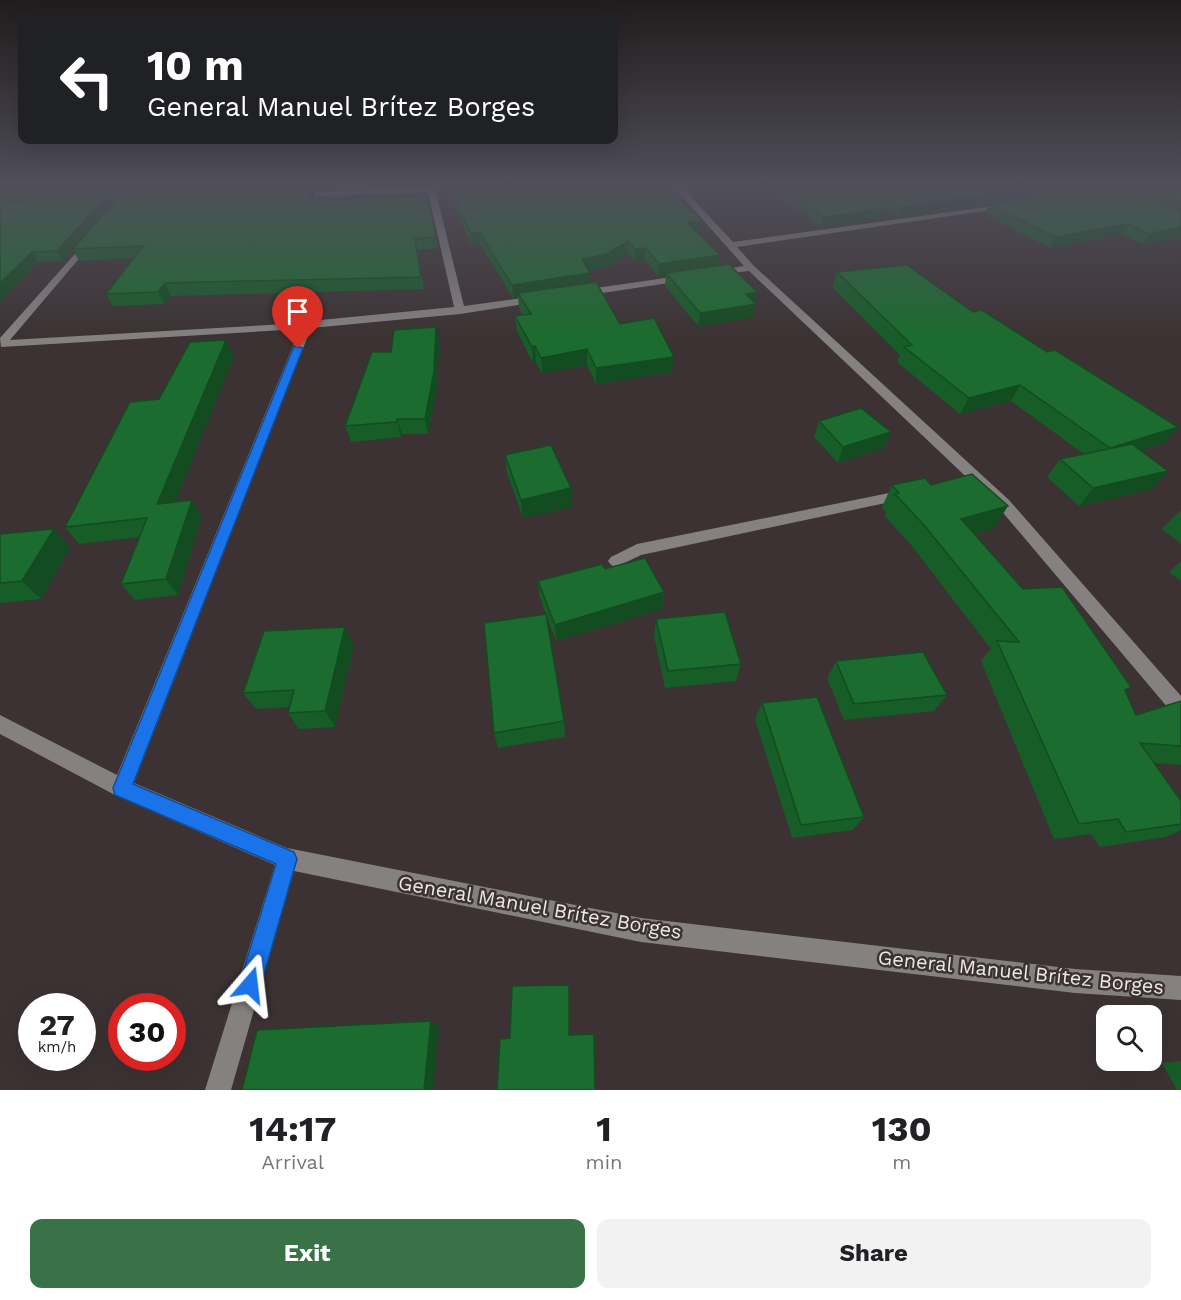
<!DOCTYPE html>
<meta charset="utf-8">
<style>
:root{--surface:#fff;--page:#f2f2f2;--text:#202124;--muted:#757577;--accent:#397246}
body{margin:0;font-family:"Work Sans",sans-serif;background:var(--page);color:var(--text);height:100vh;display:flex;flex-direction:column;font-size:22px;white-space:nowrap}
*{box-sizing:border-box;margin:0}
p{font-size:20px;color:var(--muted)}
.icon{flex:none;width:33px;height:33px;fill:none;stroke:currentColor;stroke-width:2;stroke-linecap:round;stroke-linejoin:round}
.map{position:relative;height:1090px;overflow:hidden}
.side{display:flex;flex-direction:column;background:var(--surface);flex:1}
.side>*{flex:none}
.banner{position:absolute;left:18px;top:18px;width:600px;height:126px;border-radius:12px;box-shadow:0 6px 24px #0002;background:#202124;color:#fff;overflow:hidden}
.fabs{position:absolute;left:1096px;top:1005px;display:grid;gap:12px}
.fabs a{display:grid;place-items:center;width:66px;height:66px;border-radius:12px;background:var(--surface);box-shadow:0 6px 24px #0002;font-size:30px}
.speed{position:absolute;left:18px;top:993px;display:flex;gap:12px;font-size:30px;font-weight:700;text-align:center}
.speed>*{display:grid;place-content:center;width:78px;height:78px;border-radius:50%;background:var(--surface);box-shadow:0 6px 24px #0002;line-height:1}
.speed small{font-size:15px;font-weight:400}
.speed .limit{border:9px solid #d22;background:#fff;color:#111}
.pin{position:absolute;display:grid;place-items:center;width:51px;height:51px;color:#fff;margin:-62px -26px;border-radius:50% 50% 50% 0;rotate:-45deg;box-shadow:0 0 6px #0007}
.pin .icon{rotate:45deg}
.me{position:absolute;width:66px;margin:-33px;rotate:17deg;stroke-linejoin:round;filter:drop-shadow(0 0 4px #0008)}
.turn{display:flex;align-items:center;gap:21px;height:126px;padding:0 30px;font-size:27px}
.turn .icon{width:78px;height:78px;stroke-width:2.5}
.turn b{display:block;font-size:42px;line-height:51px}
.eta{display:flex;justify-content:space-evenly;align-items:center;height:102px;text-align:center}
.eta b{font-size:36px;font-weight:700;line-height:42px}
.button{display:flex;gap:12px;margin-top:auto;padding:12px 30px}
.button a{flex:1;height:69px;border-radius:12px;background:var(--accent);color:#fff;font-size:24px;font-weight:700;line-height:69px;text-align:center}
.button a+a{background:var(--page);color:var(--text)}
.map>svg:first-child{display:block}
</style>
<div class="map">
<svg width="1181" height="1090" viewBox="0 0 1181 1090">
<rect width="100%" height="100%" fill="#3c3233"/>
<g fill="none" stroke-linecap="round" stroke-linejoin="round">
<path fill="#868181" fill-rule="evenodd" d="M426,185H434L464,306L538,296L543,299L538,302L460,314L311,328L134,783L287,848L641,918L1075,969L1181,976V1000L1075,993L641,942L294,871L231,1090H205L275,865L115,795L0,734V715L117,775L300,329L1,347L0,338L90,237L94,240L93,242L10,340L269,325L454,307L428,192L294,197L290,195L294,193L427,188Z
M672,185H680L733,242L1008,204V208H1005L737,247L754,266L1009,500L1181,696V717L1174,715L999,508L749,271L713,275V271L744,266Z
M1129,185H1150L1106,193L1102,191Z
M686,275L691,278L689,280L582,296L577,293L582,290Z
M904,490L909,492L911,495L909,498L641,555L616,567L611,565L608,561L611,557L637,544Z"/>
</g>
<path fill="#175d28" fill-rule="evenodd" d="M0,185H130L120,195H132L128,188L131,185H319L317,190H313L315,199L314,200L436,237L438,248L417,250L424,289L171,296L164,304L113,306L106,294L134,258L79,261L73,250L63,261L38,262L0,301ZM105,198H117L110,207Z
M454,185L700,232L698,233L718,265L755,303L753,317L698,326L665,286L666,275L658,276L645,260L635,262L628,253L607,267L588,270L590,282L620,324L672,372L596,384L587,365L542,373L536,362L533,363L517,331L515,316L523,315L519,308L518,297L513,298L480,244L472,245L453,206L451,194H457L454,189Z
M764,185H850L884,208L881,219L820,227Z
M850,185H1117L1129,190L1131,185H1181V237L1143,244L1121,234L1050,248L985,214L989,204L1098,187L897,217Z
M837,272L973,312L1165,443L1141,450L1168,471L1152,489L1079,506L1047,477L1060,459L1084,454L1011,401L960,414L897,362L900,355L832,287Z
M439,342L437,387L428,434H402L401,437L351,442L345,426L391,352Z
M234,356L175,502L202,516L178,595L135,600L121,584L140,537L79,544L65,527L159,399Z
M819,421L891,432L884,448L838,463L814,437Z
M505,455L571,507L523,518L507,473Z
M892,485H931L994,528L974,534L1023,589L1125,691L1136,715L1181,701V765L1154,763L1181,801V830L1166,837L1100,847L1091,834L1054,839L981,661L991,649L912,546L885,516L886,512L882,507Z
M1181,511V544L1162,529L1179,512Z
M54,529L70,547L41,599L0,603V534Z
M1181,561V581L1169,572Z
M605,569L664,592L662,609L556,641L546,615L564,721L565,737L498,748L494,733L546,614L540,598L538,581Z
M656,619L741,664L736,681L665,688L654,636Z
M354,644L335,727L299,729L288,713L290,707L256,709L243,693Z
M836,661L947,695L934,711L844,720L827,678Z
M762,703L864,817L853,830L792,838L755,719Z
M1181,1061V1090H1177L1162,1063Z"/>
<path fill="#134c20" d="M116,185H130L118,198L113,188Z
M1048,185H1110L897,217L900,207Z
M312,188L315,199L310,212L307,201Z
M105,198L110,207L73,249V250L63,261L57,251Z
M884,208L881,219L820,227L823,217Z
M702,220L700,232L686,235L687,223Z
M1127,224L1121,234L1050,248L1056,237Z
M1181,227V237L1143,244L1149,234Z
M479,232L480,244L472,245L471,233Z
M628,241V253L607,267L582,271V259Z
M646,248L645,260L635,262V249Z
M32,252L38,262L0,301V283Z
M720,255L718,268L666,273V275L658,276L659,264Z
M590,273V286L518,293V297L513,298L512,285Z
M165,283L171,296L164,304L158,292Z
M757,292L753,317L698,326L700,313L746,294Z
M436,327L439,342L437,387L428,434L425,419Z
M226,340L234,356L168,520L157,504Z
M535,346L536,362L533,363L532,347Z
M587,349V365L542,373L541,358Z
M674,357L672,372L596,384V368Z
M1020,385L1011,401L960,414L969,398Z
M397,419L402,434L401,437L397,422Z
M1178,427L1165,443L1097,464L1110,448Z
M891,432L884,448L838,463L843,447Z
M1168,471L1152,489L1079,506L1093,488Z
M571,488V507L523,518L521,500Z
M192,500L202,516L178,595L166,579Z
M1008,506L994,528L948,541L961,519Z
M54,529L70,547L41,599L22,581Z
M664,592L662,609L556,641L555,625Z
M345,627L354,644L335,727L325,711Z
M569,985L570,992V1040L569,1035Z
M431,1021L439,1026L433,1090H424Z"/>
<path fill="#1b6c2e" stroke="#134c20" stroke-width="1.5" d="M0,185H116L113,188L0,194Z
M131,185H204L128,188Z
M457,185H661L702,220L687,223L720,255L659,264L646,248L635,249L628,241L607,254L582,259L590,273L512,285L479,232L471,233L451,194H462Z
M779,185H850L884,208L823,217Z
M868,185H1048L900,207Z
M1110,185H1117L1181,211V227L1149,234L1127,224L1056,237L989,204Z
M1141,185H1181V203Z
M312,188L307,201L427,196L436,237L415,239L421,277L165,283L158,292L106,294L143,246L73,249L120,195Z
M105,198L57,251L32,252L0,283V202Z
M729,264L757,292L746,294L756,304L700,313L666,273Z
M907,265L973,312L982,310L1047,352L1055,350L1178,427L1110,448L1020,385L969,398L904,347L912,345L837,272Z
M596,282L620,324L654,318L674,357L596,368L587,349L541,358L535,346L532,347L515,316L531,314L518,293Z
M436,327L434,372L425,419H397V422L345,426L372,352H391L394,330Z
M226,340L157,504L192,500L166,579L121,584L147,518L65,527L130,402L159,399L190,342Z
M861,408L891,432L843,447L819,421Z
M1132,444L1168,471L1093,488L1060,459Z
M551,445L571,488L521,500L505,455Z
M972,474L1008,506L961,519L1023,589L1062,587L1131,687L1125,690L1136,715L1181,701V746L1140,743L1181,801V824L1126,832L1118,819L1079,824L997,641L1019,642L924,525L895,494L899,493L892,485L925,478L931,485Z
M54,529L22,581L0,583V534Z
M645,558L664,592L555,625L538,581L602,564L605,569Z
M725,612L741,664L668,671L656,619Z
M546,614L564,721L494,733L484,623Z
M345,627L325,711L288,713L294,690L243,693L264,631Z
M923,652L947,695L854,704L836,661Z
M817,697L864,817L801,825L762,703Z
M569,985V1035L594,1034L595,1090H497L500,1039L510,1038L512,986Z
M431,1021L424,1090H242L257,1030Z"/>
<linearGradient id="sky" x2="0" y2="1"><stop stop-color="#211c1c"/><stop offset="0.55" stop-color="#504f5b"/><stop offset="1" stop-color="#504f5b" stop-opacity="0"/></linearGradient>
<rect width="1181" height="338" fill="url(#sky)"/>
<path fill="#1a73e8" stroke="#114b97" stroke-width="1.5" d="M294,346L303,348L133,784L294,852L297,859L261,985L257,993L250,996L242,993L239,985L276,864L115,795L113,788Z"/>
<g text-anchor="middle" stroke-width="5" stroke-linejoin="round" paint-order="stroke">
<g font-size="20" fill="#eee7e8" stroke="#3c3233">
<text transform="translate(540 907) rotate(10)" y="7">General Manuel Brítez Borges</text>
<text transform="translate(1021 972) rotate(6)" y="7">General Manuel Brítez Borges</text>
</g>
</g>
</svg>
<div class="fabs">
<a><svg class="icon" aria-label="search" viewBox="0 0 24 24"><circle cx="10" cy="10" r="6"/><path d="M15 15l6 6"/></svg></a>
</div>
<div class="speed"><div>27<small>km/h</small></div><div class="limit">30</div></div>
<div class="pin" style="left:298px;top:348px;background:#d93025"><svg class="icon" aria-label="arrive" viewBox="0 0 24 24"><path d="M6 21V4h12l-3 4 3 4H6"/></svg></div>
<svg class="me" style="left:250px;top:985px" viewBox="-20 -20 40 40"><path d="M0-17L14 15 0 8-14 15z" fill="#1a73e8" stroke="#fff" stroke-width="4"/></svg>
<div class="banner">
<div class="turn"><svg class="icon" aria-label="left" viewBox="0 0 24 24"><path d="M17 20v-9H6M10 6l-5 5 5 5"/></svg><div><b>10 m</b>General Manuel Brítez Borges</div></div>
</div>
</div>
<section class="side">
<div class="eta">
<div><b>14:17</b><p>Arrival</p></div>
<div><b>1</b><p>min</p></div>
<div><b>130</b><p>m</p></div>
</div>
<div class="button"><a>Exit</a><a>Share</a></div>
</section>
